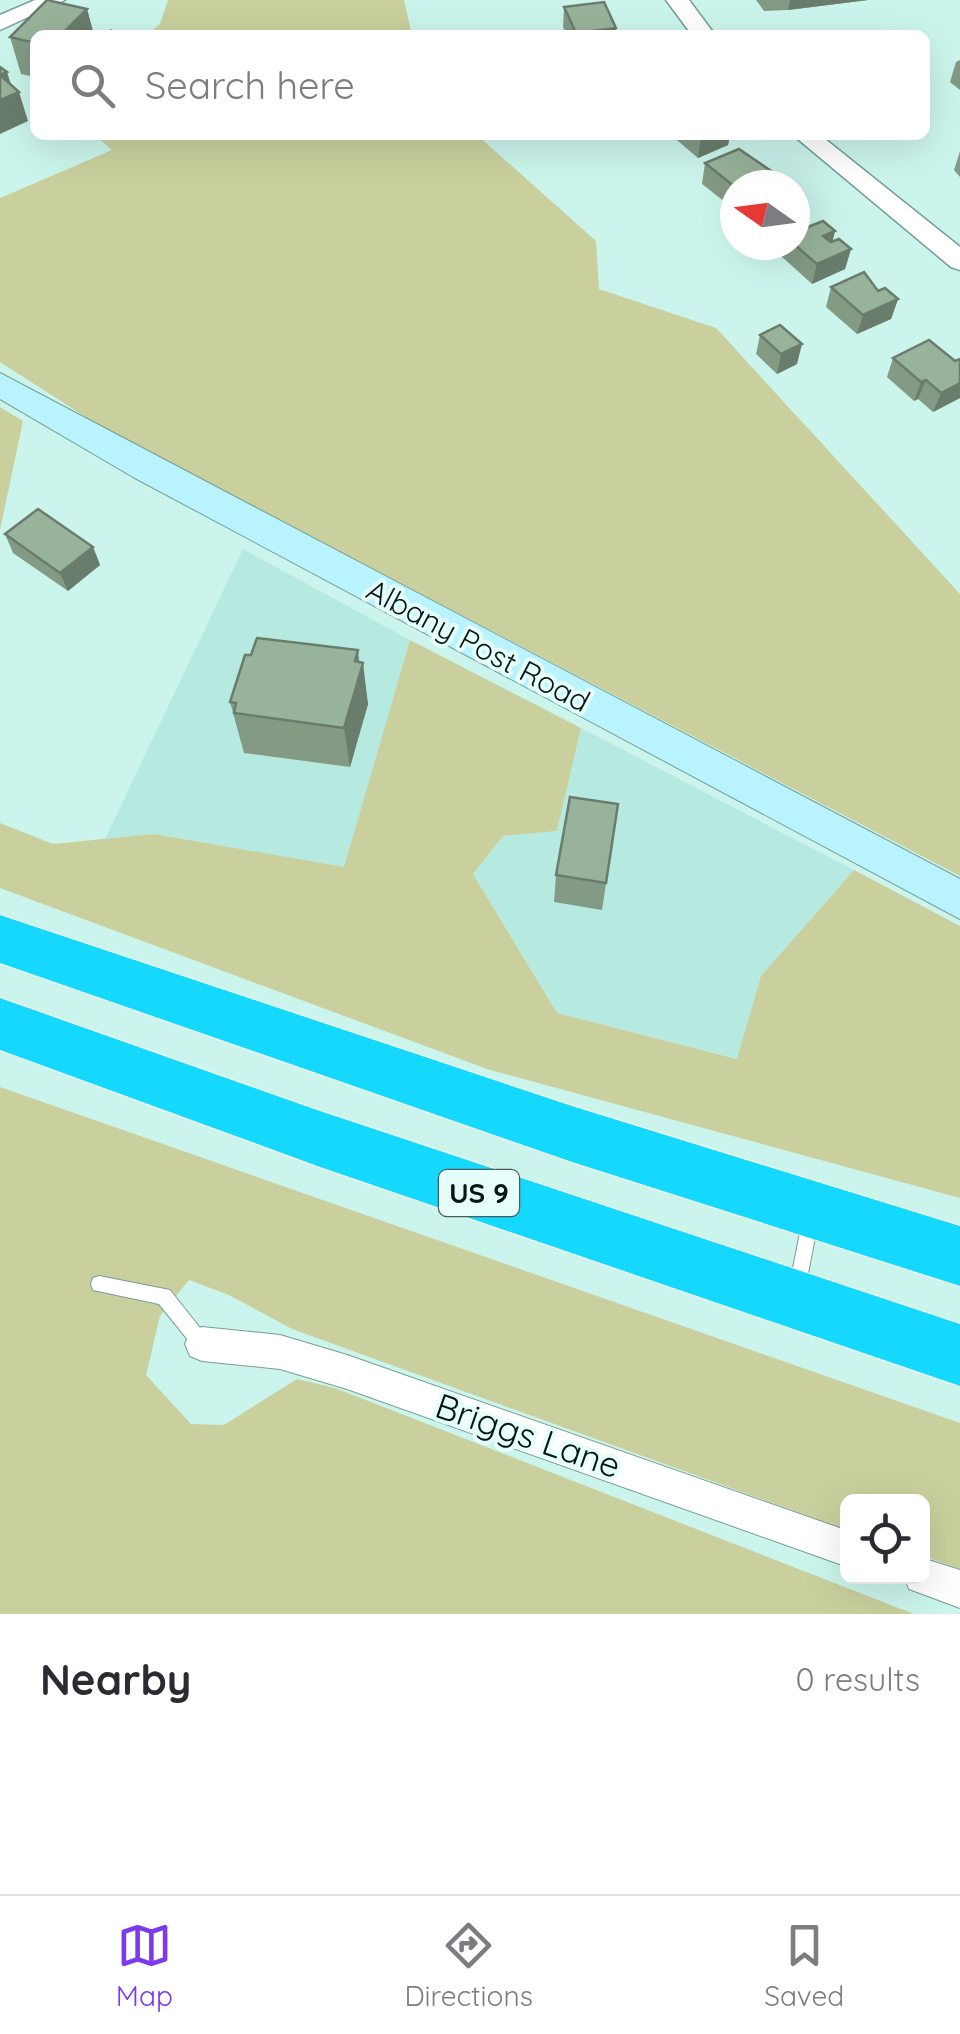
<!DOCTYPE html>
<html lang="en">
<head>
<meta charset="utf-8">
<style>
  :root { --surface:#fff; --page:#f2f2f3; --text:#2b2b33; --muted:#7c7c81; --line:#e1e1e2; --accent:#7c3aed }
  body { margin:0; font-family:Quicksand,sans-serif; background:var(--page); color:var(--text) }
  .controls { position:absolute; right:30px; bottom:30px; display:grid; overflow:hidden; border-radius:15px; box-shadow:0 10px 40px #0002 }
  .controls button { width:90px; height:90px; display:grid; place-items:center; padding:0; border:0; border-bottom:2px solid var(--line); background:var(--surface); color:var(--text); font:50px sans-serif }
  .compass { position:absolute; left:720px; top:170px; width:90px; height:90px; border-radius:50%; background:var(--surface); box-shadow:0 10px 40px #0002; rotate:284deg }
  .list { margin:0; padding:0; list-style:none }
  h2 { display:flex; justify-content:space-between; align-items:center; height:130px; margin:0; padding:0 40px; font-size:42px }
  h2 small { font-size:32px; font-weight:400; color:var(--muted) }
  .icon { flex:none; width:55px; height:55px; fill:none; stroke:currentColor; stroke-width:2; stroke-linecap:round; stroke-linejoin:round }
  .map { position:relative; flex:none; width:960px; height:1614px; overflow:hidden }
  .search { position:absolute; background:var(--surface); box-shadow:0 10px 40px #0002; left:30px; right:30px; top:30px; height:110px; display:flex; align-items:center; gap:25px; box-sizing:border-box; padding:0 35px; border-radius:15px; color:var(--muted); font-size:38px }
  .sheet { height:280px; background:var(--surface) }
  nav { display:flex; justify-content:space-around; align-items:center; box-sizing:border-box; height:140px; border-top:2px solid var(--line); background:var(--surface); font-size:28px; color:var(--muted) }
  nav a { display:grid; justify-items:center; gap:5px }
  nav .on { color:var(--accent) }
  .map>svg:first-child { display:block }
  .built { fill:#b6eae0 }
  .green { fill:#c9d09d }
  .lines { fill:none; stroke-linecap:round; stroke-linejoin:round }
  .service-casing { stroke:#769e96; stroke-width:2 }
  .minor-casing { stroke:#769e96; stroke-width:2 }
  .tertiary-casing { stroke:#769e96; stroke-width:3 }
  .secondary-casing { stroke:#769e96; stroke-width:2 }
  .motorway-casing { stroke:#fff; stroke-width:2 }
  .service { fill:#fff; fill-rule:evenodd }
  .minor { fill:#fff; fill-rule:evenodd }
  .tertiary { fill:#fff; fill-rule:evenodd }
  .secondary { fill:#b8f3fe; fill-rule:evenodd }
  .motorway { fill:#14d8fc; fill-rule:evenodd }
  .wall { fill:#839a85 }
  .shaded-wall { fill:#6a7d6c }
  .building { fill:#98b39b; stroke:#6a7d6c; stroke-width:2.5 }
  .labels { text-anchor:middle; stroke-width:8; stroke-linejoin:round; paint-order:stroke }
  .shield { fill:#e5fef9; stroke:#4a5c59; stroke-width:2.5 }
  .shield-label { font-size:28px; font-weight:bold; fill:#071614 }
  .street-label { font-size:30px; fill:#071614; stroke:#e5fef9 }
  .near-street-label { font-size:35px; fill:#071614; stroke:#e5fef9 }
</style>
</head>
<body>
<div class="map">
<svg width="960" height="1614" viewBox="0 0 960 1614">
  <rect width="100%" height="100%" fill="#cbf5ec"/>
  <path class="built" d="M243 549 410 640 344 868 154 834 105 839Z
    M581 728 854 870 761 976 738 1059 557 1013 473 874 503 836 557 831Z"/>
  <path class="green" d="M168 0H404L412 35H147L160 24Z
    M95 135H477L596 241 599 289 716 328 960 594V876L98 425 0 362V198L112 150Z
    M0 407 23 421 0 530Z
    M410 640 581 728 557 831 503 836 473 874 557 1013 737 1059 761 976 854 870 960 926V1198L487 1069 0 888V823L53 844 154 834 344 867Z
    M0 1087 960 1423V1569L923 1556 922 1502H848L847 1530 292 1329 229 1295 189 1280 160 1316 146 1375 191 1424 224 1425 297 1379 335 1388 914 1614H0Z"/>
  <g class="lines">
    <defs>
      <path id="service" d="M111 30 116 33 114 35H104Z
        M810 1214 816 1216 818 1222 805 1289 803 1295 797 1297 791 1295 789 1289 802 1222 804 1216Z
        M99 1276 170 1290 208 1338 211 1344 208 1350 202 1353 196 1350 159 1304 93 1290 91 1284 93 1278Z"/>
      <path id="minor" d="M202 1327 280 1335 347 1355 848 1531V1567L347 1389 280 1369 202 1361 190 1356 185 1344 190 1332Z
        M922 1558 960 1570V1608L909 1589 904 1576H922Z"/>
      <path id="tertiary" d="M35 0H65L0 30V15Z
        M666 0H689L715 35H692Z
        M793 135H820L960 247V270L951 267Z"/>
      <path id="secondary" d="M0 373 960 879V919L133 477 0 399Z"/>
      <path id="motorway" d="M0 915 572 1106 960 1226V1286L572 1162 0 963Z
        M0 998 320 1111 960 1324V1386L320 1167 0 1050Z"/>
    </defs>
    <use href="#service" class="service-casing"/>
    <use href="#minor" class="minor-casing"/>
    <use href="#tertiary" class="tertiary-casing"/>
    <use href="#secondary" class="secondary-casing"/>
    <use href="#motorway" class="motorway-casing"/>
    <use href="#service" class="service"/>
    <use href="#minor" class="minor"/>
    <use href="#tertiary" class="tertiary"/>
    <use href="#secondary" class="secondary"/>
    <use href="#motorway" class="motorway"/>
  </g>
  <path class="wall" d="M756 0H868L788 10 764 11Z
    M564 7 616 35H567L563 27Z
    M87 9 94 35H35V77L21 74 10 37Z
    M960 60V90L950 82 956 62Z
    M671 135H730L728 145 698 158Z
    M960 151V177L954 170Z
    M705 163 735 185V210L702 184Z
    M835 231 832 242 851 249 845 269 812 284 781 256 784 245H795Z
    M831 287 878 291 898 299 891 319 857 334 826 307Z
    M760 335 797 364 777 374 756 354Z
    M893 358 955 361 960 359V398L933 412 918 399 914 401 887 377Z
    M5 534 93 547 100 565 68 591 13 553Z
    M359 662 368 704 350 767 244 753 230 702Z
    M618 804 602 910 554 902 556 875Z"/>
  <path class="shaded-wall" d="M790 0H868L788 10Z
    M87 9 94 35H61Z
    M616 28V35H576V33Z
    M7 72 14 94 19 92 28 121 0 134V75Z
    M707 135H730L728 145 698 158 701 137Z
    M780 177 778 185H761Z
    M835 231 830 251 823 236Z
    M851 249 845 269 812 284 817 264Z
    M898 299 891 319 857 334 863 315Z
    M802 344 797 364 777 374 781 354Z
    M926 380 918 399 914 401 921 382Z
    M960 383V398L933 412 941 393Z
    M93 547 100 565 68 591 60 573Z
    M358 650 360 672 363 663 368 704 350 767 344 728Z"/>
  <path class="building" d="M47 0 87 9 61 35H35V43L10 37Z
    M604 2 616 28 576 33 564 7Z
    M0 67 7 72 0 75 19 92 0 100Z
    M739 149 780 177 761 185H735V187L705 163Z
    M823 221 835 231 823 236 831 242 839 239 851 249 817 264 795 245V232Z
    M864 272 878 291 885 288 898 299 863 315 831 287Z
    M780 325 802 344 781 354 760 335Z
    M929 340 955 361 960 359V383L941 393 926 380 921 382 893 358Z
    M38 509 93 547 60 573 5 534Z
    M257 638 358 650 355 661 363 663 344 728 234 713 236 703 230 702 245 655H251Z
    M570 797 618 804 606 883 556 875Z"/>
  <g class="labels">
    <rect class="shield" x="439" y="1170" width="80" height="46" rx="8"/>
    <g class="shield-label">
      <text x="479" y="1203">US 9</text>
    </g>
    <g class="street-label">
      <text transform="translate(478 646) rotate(28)" y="10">Albany Post Road</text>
    </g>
    <g class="near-street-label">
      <text transform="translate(528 1436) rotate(19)" y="12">Briggs Lane</text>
    </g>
  </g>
</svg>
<div class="controls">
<button><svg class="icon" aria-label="locate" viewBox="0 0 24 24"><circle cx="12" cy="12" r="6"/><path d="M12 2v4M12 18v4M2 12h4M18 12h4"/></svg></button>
</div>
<svg class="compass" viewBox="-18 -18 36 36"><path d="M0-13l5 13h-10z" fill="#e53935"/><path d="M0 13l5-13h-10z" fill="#7c7c81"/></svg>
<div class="search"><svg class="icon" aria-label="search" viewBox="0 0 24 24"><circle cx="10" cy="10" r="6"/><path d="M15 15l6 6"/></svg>Search here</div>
</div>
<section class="sheet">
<h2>Nearby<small>0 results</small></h2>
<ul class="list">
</ul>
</section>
<nav>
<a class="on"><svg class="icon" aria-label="map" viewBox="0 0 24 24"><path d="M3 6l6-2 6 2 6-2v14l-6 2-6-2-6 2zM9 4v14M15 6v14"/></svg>Map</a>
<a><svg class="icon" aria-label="directions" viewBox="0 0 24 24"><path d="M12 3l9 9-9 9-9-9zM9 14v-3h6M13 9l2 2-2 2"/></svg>Directions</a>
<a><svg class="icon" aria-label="saved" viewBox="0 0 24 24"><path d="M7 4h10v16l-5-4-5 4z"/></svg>Saved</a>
</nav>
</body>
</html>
